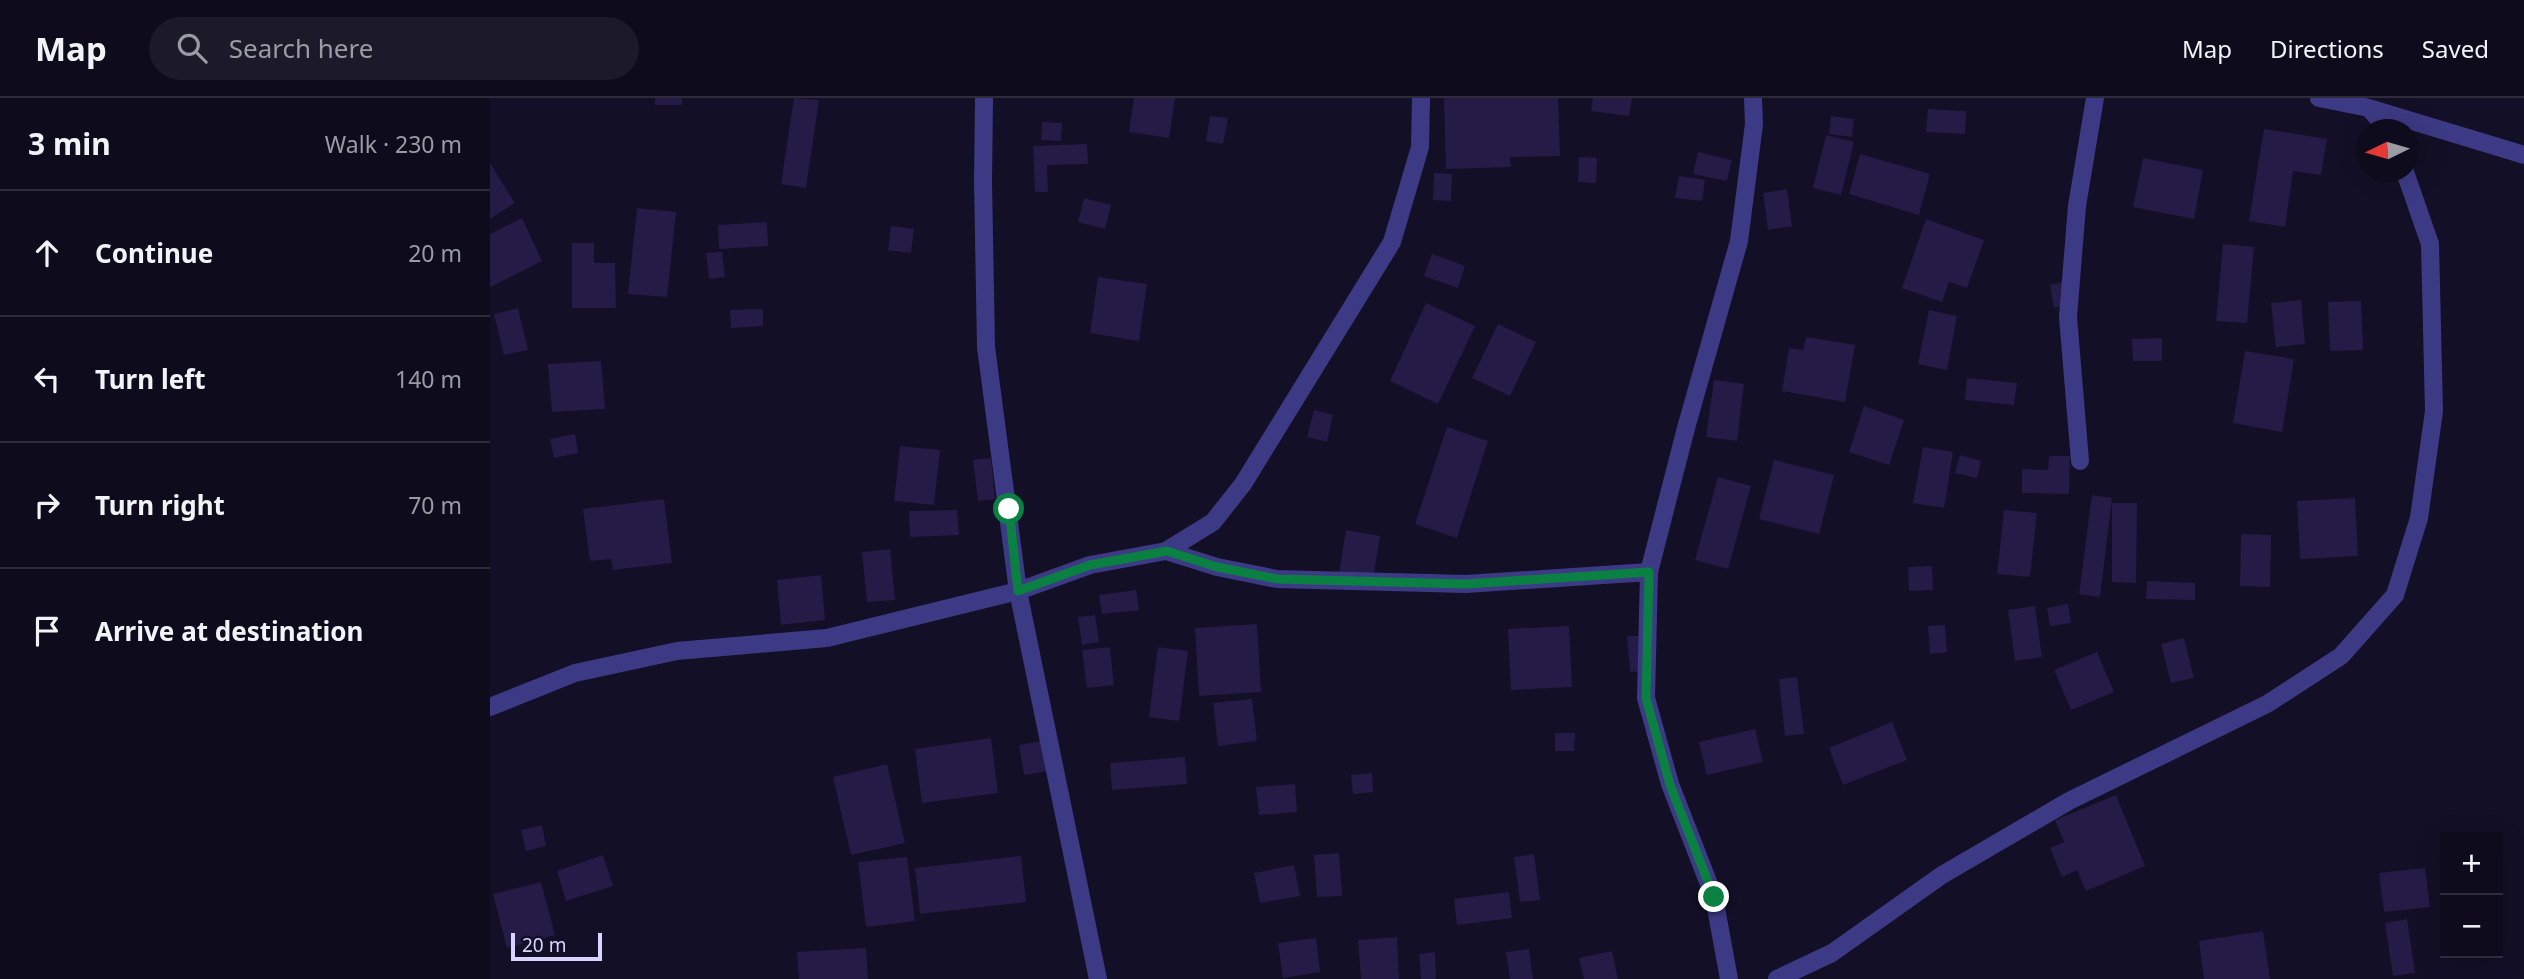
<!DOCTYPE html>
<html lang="en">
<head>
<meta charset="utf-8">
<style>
  :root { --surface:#0e0b1c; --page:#1c1929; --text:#f1f3f6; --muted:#9b9ba3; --line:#2e2b3b }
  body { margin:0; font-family:"Noto Sans",sans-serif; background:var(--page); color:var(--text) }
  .controls { position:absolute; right:21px; bottom:21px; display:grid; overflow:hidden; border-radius:0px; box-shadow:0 7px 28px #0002 }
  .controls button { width:63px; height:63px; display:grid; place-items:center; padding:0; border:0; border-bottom:2px solid var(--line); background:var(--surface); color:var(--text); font:35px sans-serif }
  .compass { position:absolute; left:1866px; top:21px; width:63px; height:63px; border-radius:50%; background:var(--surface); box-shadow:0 7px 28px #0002; rotate:265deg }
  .scale { position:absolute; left:21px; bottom:18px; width:91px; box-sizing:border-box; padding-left:7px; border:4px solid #d9d4ff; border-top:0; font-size:19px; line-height:24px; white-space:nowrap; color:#d9d4ff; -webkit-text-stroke:5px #130f26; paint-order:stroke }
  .stop { position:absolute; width:21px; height:21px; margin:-16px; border:5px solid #0b8043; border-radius:50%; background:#fff }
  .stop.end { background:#0b8043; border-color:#fff; box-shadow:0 2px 7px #0008 }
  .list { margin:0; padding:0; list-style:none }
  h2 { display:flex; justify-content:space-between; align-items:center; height:91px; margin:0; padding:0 28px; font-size:30px }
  h2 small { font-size:23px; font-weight:400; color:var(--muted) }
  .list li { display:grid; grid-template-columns:46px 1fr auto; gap:21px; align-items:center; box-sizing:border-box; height:126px; padding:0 28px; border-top:2px solid var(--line) }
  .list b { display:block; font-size:26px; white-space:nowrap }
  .list em { font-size:23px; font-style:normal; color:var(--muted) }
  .icon { flex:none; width:38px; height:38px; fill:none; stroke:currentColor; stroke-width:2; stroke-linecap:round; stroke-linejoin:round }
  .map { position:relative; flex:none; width:2034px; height:881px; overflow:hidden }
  header { display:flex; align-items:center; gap:42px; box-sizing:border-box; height:98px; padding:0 35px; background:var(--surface); border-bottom:2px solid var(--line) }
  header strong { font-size:33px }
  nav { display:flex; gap:38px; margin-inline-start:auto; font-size:24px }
  .search { width:490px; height:63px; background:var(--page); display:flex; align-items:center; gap:18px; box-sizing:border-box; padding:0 24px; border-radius:38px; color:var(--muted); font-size:26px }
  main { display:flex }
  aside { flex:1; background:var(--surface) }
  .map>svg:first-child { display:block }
  .building { fill:#241b47 }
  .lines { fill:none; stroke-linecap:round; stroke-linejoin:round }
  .street { stroke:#3d3a85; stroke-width:18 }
  .route { stroke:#0b8043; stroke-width:9 }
</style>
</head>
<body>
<header>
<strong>Map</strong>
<div class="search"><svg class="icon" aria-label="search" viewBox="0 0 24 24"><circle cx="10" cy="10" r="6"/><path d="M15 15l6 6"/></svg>Search here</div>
<nav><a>Map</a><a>Directions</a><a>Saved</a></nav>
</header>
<main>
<aside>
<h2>3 min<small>Walk · 230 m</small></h2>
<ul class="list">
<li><svg class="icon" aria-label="ahead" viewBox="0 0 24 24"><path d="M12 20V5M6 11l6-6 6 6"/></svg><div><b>Continue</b></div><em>20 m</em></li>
<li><svg class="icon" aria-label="left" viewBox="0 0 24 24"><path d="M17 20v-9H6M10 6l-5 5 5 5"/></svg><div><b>Turn left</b></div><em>140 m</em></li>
<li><svg class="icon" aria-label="right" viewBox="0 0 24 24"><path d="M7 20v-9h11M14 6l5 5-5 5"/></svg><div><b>Turn right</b></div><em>70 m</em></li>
<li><svg class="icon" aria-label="arrive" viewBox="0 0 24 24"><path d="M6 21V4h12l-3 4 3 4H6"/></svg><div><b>Arrive at destination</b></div></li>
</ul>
</aside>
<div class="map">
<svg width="2034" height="881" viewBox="0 0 2034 881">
  <rect width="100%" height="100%" fill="#130f26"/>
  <path class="building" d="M165 0H192V7H165Z
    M304 0 329 2 316 90 291 86Z
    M644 0H685L679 40 639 34Z
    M954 0H1068L1070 58 1020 59 1021 69 956 71Z
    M1103 0H1142L1139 18 1101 13Z
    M1438 11 1476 13 1475 36 1436 34Z
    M720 18 738 20 733 46 716 43Z
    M1341 18 1364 21 1362 39 1339 36Z
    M552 24 572 25 571 43 551 42Z
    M1774 31 1837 41 1831 77 1803 73 1795 129 1759 123Z
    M1336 37 1364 44 1351 97 1323 90Z
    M597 46 598 66 557 67 558 94H545L543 48Z
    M1208 54 1242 62 1237 83 1203 76Z
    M1370 56 1440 76 1429 117 1359 96Z
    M1089 59 1107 60 1106 85 1088 84Z
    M1653 60 1713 72 1704 121 1643 109Z
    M0 65 25 105 0 121Z
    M944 75 962 76 961 103 943 102Z
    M1189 78 1215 82 1212 103 1185 100Z
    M1297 91 1302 128 1278 132 1273 95Z
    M594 100 621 107 615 131 588 124Z
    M147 110 186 114 177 199 138 196Z
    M32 120 52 163 0 189V136Z
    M1436 121 1494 142 1477 190 1459 184 1452 204 1412 190Z
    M277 124 278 148 229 151 228 127Z
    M401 128 424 131 421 155 398 152Z
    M82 145H104V165H125L126 210H82Z
    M1733 146 1764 149 1757 225 1726 223Z
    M232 154 235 179 219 181 216 155Z
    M942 156 975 168 968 190 934 178Z
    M608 179 657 186 649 243 600 235Z
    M1578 183 1582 207 1564 210 1560 187Z
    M1811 202 1815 246 1786 249 1781 205Z
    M1871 203 1873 252 1840 253 1838 204Z
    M936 205 985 228 948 306 900 283Z
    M28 210 38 252 14 257 4 216Z
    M273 211V228L241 230 240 212Z
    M1439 212 1467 218 1457 272 1428 266Z
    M1008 226 1046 244 1020 298 982 280Z
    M1316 239 1365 247 1355 304 1292 293 1299 250 1313 252Z
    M1672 240V263H1643L1642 241Z
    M1755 253 1804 261 1792 334 1743 325Z
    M111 263 115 311 62 314 58 266Z
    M1477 280 1527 285 1524 307 1475 302Z
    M1224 282 1254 286 1247 343 1216 339Z
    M1374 308 1414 322 1399 367 1359 354Z
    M824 312 843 317 837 344 817 339Z
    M957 329 998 343 967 440 925 426Z
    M85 336 88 355 64 360 60 341Z
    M410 348 450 352 444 407 404 403Z
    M1433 349 1463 354 1454 410 1423 405Z
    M1470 357 1491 363 1487 380 1465 375Z
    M1559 358H1580L1579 396 1532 395V371L1558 372Z
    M501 360 505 401 488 403 483 362Z
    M1284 362 1344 377 1329 436 1269 421Z
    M1228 379 1261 388 1238 471 1205 462Z
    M1602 397 1622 400 1610 499 1589 496Z
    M1865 400 1868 458 1810 461 1807 403Z
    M174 401 182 465 123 472 121 461 100 463 93 411Z
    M1622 405H1647L1646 485 1622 484Z
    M467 412 469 437 420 439 419 413Z
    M1514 412 1547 415 1540 479 1507 476Z
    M856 432 890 438 883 481 849 475Z
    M1751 436 1781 437 1780 489 1750 488Z
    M400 451 405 502 377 504 372 454Z
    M1442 468 1443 492 1419 493 1418 469Z
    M331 477 335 522 291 527 287 482Z
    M1657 483 1705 485V502L1656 501Z
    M646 492 649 512 612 516 609 497Z
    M1578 506 1581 525 1560 528 1557 510Z
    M1545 508 1552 559 1525 563 1518 512Z
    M605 517 609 544 592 547 588 519Z
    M767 526 771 594 709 598 705 530Z
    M1455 527 1457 554 1440 556 1438 528Z
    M1079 528 1082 589 1021 592 1018 531Z
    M1137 538H1155L1157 573 1140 574Z
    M1694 540 1704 580 1681 585 1671 546Z
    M620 549 624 587 597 590 592 552Z
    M668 549 698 553 689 623 659 619Z
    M1607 554 1624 594 1581 612 1564 572Z
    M1307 579 1314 636 1295 638 1289 581Z
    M762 601 767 643 728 648 723 605Z
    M1402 624 1417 662 1353 687 1339 650Z
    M1265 631 1273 664 1217 677 1209 644Z
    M1065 635H1085L1084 653H1065Z
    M501 640 508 695 432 705 425 651Z
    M563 641 568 671 534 677 529 647Z
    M695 659 697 686 622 692 620 665Z
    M397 666 415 745 361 757 343 679Z
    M882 675 883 694 863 696 861 677Z
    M805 686 807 714 769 717 766 689Z
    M1626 697 1655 768 1596 793 1587 772 1572 779 1560 750 1574 744 1565 722Z
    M52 727 56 748 36 753 31 732Z
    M849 755 852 798 827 799 824 757Z
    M1044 756 1050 802 1030 804 1024 759Z
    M113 757 123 788 76 803 67 773Z
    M531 758 536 804 430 816 425 770Z
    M417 759 425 823 376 829 368 764Z
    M804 767 810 798 770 805 764 775Z
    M1935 770 1940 809 1894 814 1889 775Z
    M51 784 65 837 17 850 3 796Z
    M1019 794 1022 820 967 827 964 801Z
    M1917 821 1925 875 1903 878 1895 825Z
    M1773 833 1780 881H1714L1709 843Z
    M907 839 909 881H871L868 842Z
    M826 840 830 874 793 880 788 845Z
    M376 850 378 881H309L307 854Z
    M1039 851 1043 881H1020L1016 854Z
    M1122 853 1128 881H1094L1089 860Z
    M945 854 946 881H931L929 856Z"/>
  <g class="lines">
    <path class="street" d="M494 0 493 84 496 249 528 493 608 881
      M1829 0 1879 10 2034 57
      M1879 10 1898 32
      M1590 363 1578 219 1587 108 1605 0
      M676 453 727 469 787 481 976 486 1159 474
      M0 609 85 575 187 553 337 540 528 493 600 467 676 453 723 424 753 386 902 144 930 49 931 0
      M1239 881 1224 799 1180 686 1156 600 1159 474 1196 330 1249 143 1264 26 1263 0
      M1287 881 1342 855 1452 777 1579 703 1777 606 1851 558 1905 497 1929 420 1944 313 1940 146 1915 74"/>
  </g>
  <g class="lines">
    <path class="route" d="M519 411 528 493 600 467 677 453 727 469 787 481 976 486 1159 474 1156 600 1180 687 1224 799"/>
  </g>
</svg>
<div class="controls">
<button>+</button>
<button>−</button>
</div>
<svg class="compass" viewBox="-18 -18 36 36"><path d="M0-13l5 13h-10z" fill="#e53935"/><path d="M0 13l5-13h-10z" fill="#9b9ba3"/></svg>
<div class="scale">20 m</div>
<div class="stop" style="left:519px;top:411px"></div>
<div class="stop end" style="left:1224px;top:799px"></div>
</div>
</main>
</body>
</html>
